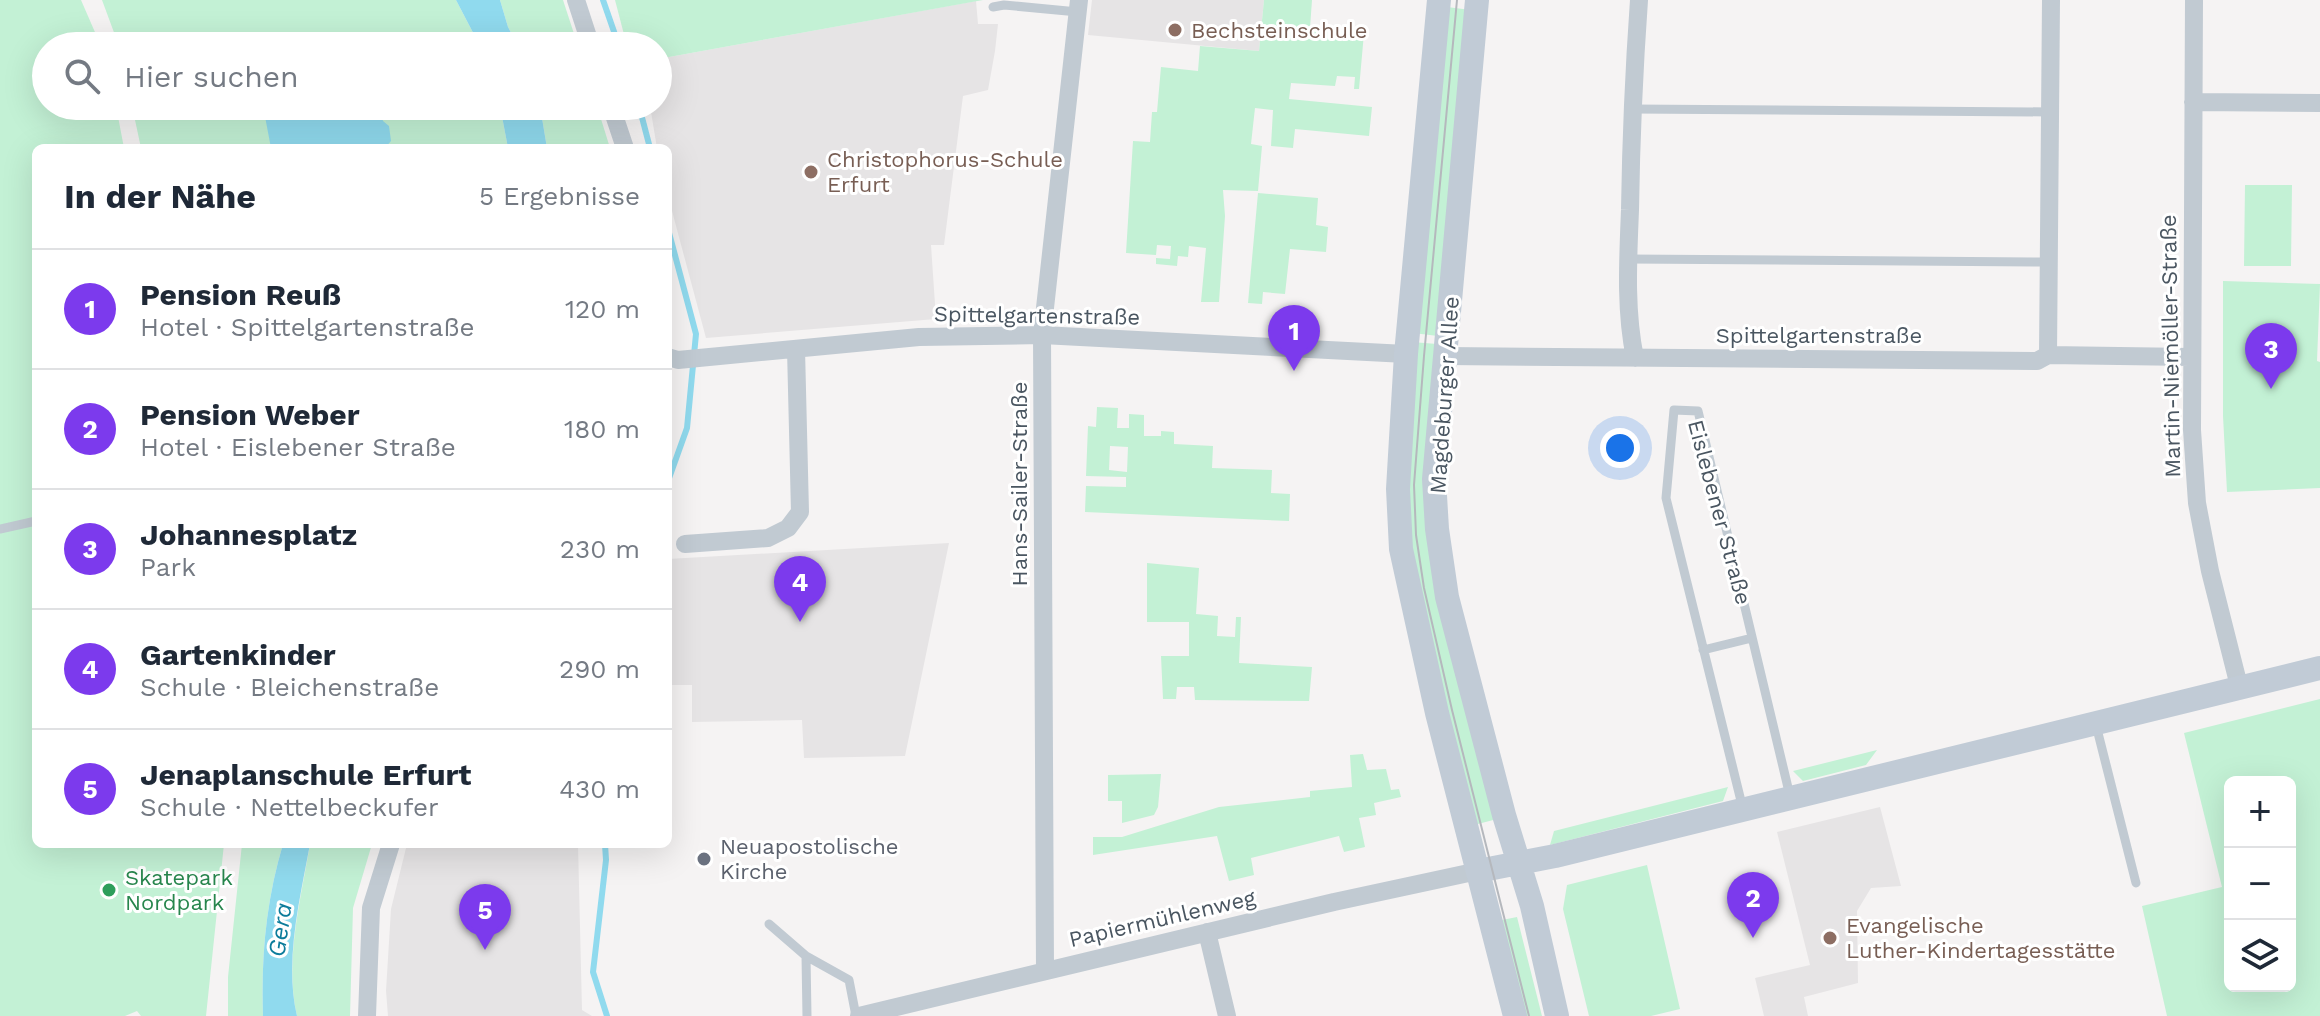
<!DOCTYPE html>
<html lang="de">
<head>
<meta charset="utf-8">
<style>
  :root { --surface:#fff; --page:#f6f6f7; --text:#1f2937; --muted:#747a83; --line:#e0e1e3; --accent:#7c3aed }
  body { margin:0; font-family:"Work Sans",sans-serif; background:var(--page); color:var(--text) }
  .controls { position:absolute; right:24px; bottom:24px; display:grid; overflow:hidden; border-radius:12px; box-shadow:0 8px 32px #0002 }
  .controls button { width:72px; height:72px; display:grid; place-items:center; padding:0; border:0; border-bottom:2px solid var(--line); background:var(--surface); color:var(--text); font:40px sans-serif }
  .you { position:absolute; left:1620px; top:448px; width:28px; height:28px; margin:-20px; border:6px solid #fff; border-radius:50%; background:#1a73e8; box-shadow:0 0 0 12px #1a73e833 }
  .badge { display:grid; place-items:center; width:52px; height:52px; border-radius:50%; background:var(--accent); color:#fff; font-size:26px; font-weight:700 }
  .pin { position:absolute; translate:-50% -66px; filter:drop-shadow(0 2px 4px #0008) }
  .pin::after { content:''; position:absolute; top:42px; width:28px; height:24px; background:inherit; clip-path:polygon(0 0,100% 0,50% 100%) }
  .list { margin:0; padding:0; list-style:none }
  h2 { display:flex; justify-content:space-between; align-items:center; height:104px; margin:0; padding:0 32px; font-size:34px }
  h2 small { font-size:26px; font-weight:400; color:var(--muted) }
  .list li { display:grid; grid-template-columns:52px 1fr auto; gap:24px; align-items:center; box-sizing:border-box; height:120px; padding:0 32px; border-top:2px solid var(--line) }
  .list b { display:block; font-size:30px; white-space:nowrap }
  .list p { margin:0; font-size:26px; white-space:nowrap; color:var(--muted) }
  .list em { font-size:26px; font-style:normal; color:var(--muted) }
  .icon { flex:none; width:44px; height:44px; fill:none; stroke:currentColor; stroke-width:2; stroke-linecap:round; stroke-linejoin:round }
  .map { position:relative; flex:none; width:2320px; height:1016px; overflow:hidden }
  .search { position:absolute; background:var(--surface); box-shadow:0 8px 32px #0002; left:32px; top:32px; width:640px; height:88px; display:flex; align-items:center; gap:20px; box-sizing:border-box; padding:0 28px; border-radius:44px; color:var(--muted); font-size:30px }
  .panel { position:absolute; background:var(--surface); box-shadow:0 8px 32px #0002; left:32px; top:144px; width:640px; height:704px; border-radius:12px }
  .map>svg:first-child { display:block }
  .education { fill:#e6e4e5 }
  .green { fill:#c3f1d5; fill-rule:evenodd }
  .water { fill:#90daee }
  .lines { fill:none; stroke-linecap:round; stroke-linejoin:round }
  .stream { stroke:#90daee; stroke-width:6 }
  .lane { stroke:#c1cad2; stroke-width:9 }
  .street { stroke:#c1cad2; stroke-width:18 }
  .secondary { stroke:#c1cbd6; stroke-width:24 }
  .tram { stroke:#b5b8bd; stroke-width:2 }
  .education-dot { fill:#8d6e63; stroke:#fff; stroke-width:3 }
  .worship-dot { fill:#6b7280; stroke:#fff; stroke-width:3 }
  .leisure-dot { fill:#2e9e5b; stroke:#fff; stroke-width:3 }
  .labels { text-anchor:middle; stroke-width:6; stroke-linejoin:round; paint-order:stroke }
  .education-label { font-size:22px; fill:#785e54; stroke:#fff; text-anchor:start }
  .street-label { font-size:22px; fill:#4a5661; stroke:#fff }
  .worship-label { font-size:22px; fill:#5b616d; stroke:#fff; text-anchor:start }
  .leisure-label { font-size:22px; fill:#27864d; stroke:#fff; text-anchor:start }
  .water-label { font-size:24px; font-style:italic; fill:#0c7c9b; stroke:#fff }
</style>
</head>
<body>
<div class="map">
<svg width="2320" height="1016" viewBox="0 0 2320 1016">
  <rect width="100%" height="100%" fill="#f5f3f3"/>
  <path class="education" d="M1092 0H1264L1259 51 1088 35Z
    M976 1 978 24H998L995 51 988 90 963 96 944 245H931L936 319 706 338 668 196V148H657L650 106H658V59Z
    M949 543 905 756 804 758 802 720 692 722V685H668V559Z
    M1880 807 1901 886 1871 888 1857 911 1858 983 1804 997 1808 1016H1764L1755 978 1810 965 1777 832Z
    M407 844H578L582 1010 592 1016H388L386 991 391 909Z"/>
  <path class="green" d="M0 0H81L101 46H46V106H116L124 148H36V844H224L206 1016H141L137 1011 125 1016H0Z
    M102 0H456L480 46H119Z
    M500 0H563L578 46H518L508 27Z
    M615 0H983L658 59V46H627Z
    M1264 0H1312L1310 28 1364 33 1359 89H1354L1355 77 1337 76 1335 86 1291 83 1289 99 1372 107 1369 136 1295 129 1293 148 1271 146 1273 110 1255 108 1251 144 1262 146 1258 191 1223 190 1225 216 1219 302H1201L1206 248 1189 246 1188 257 1178 256 1177 266 1156 264V258L1170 259 1171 246 1157 245 1156 255 1126 253 1133 141 1150 142 1152 112H1157L1161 67 1198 71 1200 46 1259 51Z
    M1447 7 1471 10 1438 336 1413 333Z
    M132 106H500L508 148H141Z
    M540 106H597L610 148H547Z
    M2245 185H2292L2291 266H2244Z
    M1258 193 1318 198 1316 225 1328 227 1326 252 1290 249 1285 294 1263 292 1262 304 1248 303Z
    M2223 281 2320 284 2317 361 2320 362V488L2227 492 2223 416Z
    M1412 342 1437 344 1427 478 1501 818 1474 825 1401 535Z
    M1097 407 1118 408 1117 428H1129V414L1144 415V436H1161V431L1174 432V444L1213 446 1212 468 1272 470 1271 493 1290 494 1289 521 1085 512 1086 486 1126 487V477L1086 476 1088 426 1096 427ZM1110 446 1128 447 1127 472 1109 470Z
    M1147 563 1199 568 1196 614 1218 616 1217 636 1235 637 1236 617H1241L1239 663 1312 667 1309 701 1195 700 1194 687H1177L1176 699H1163L1161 656H1189V622H1147Z
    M2320 699V1016H2167L2142 906 2222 887 2184 733ZM2230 782H2290V986H2230Z
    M1877 750 1866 765 1803 781 1793 771Z
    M1363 754 1367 770 1386 769 1391 790 1399 789 1401 797 1374 803 1376 815 1359 818 1365 847 1344 852 1339 836 1251 858 1254 875 1229 881 1217 836 1093 855V837H1122L1219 807 1310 797V791L1352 787 1350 755Z
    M1161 774 1158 807 1154 815 1122 823V801H1108V775Z
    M1728 787 1723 801 1550 845 1554 831Z
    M242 844H283C266 901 261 957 263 1016H228V977Z
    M310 844H372L353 908 350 1016H297C284 961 301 899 310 844Z
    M1647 865 1680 1009 1651 1016H1589L1563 909 1567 885Z
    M1517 917 1542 1016H1526L1502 920Z"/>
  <path class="water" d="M456 0H500L508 27 518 46H480Z
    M263 106H379L383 121 389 126 391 141 385 148 366 145 353 148H271Z
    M500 106H540L547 148H508Z
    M283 844H310C300 899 284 961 297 1016H263C261 957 266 901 283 844Z"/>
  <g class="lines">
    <path class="stream" d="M603 0 619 46
      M639 106 650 148
      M668 229 696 334 687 428 668 481
      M605 844 606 860 593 972 607 1016"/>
    <path class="lane" d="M993 7 1004 5 1078 12
      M1632 109 2051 112
      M1628 259 2049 262
      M0 529 36 521
      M1703 650 1752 638
      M2096 725 2136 883
      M1743 809 1666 498 1674 410 1698 411 1790 796
      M769 924 806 956 807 1016
      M806 956 849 980 856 1016"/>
    <path class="street" d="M576 0 591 46
      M2194 0 2192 430 2197 503 2210 571 2239 686
      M2193 102 2320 103
      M611 106 625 148
      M2048 355 2051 0
      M1446 356 2037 361 2048 355 2190 357
      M668 357 678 360 919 337 1042 335 1406 354
      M1635 358C1625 310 1628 260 1630 210 1631 140 1634 70 1639 0
      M685 544 768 538 788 528 800 512 796 349
      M1207 932 1227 1016
      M1045 971 1042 335 1079 0
      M367 1016 371 908 391 844
      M859 1016 1334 902 1478 871"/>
    <path class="secondary" d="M1439 0 1406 354 1398 489 1401 549 1437 713 1515 1016
      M1477 0 1434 479 1437 529 1447 597 1504 815 1532 906 1557 1016
      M1478 871 1555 856 2320 668"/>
    <path class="tram" d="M1457 0 1424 356 1414 485 1416 535 1424 588 1452 710 1529 1016"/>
  </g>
  <g class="education-dot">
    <circle cx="1175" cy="30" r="8"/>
    <circle cx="811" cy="172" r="8"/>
    <circle cx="1830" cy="938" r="8"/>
  </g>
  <circle class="worship-dot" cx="704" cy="859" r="8"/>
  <circle class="leisure-dot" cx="109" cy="890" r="8"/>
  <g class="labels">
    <g class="education-label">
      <text x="1191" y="38">Bechsteinschule</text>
      <text x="827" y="167">Christophorus-Schule<tspan x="827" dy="25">Erfurt</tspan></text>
      <text x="1846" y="933">Evangelische<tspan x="1846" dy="25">Luther-Kindertagesstätte</tspan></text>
    </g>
    <g class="street-label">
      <text transform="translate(1037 315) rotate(1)" y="8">Spittelgartenstraße</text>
      <text x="1819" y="343">Spittelgartenstraße</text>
      <text transform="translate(2170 346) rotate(-91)" y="8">Martin-Niemöller-Straße</text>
      <text transform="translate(1444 395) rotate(-86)" y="8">Magdeburger Allee</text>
      <text transform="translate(1019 484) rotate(-90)" y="8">Hans-Sailer-Straße</text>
      <text transform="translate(1720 512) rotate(75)" y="8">Eislebener Straße</text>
      <text transform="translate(1162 918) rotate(-13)" y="8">Papiermühlenweg</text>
    </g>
    <g class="worship-label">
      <text x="720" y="854">Neuapostolische<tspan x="720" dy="25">Kirche</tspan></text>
    </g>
    <g class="leisure-label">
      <text x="125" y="885">Skatepark<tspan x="125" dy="25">Nordpark</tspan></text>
    </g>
    <g class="water-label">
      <text transform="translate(280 930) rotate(-82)" y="8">Gera</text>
    </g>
  </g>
</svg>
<div class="controls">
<button>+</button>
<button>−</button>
<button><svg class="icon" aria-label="layers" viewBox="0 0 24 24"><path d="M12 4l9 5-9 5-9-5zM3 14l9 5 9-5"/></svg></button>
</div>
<div class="you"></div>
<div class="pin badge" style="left:1294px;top:371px">1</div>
<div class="pin badge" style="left:1753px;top:938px">2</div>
<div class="pin badge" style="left:2271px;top:389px">3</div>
<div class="pin badge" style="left:800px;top:622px">4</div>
<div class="pin badge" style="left:485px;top:950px">5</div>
<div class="search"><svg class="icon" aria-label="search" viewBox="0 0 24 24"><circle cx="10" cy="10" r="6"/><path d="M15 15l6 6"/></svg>Hier suchen</div>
<section class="panel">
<h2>In der Nähe<small>5 Ergebnisse</small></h2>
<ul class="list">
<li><span class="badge">1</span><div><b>Pension Reuß</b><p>Hotel · Spittelgartenstraße</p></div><em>120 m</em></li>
<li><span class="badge">2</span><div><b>Pension Weber</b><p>Hotel · Eislebener Straße</p></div><em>180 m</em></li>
<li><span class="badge">3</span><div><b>Johannesplatz</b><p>Park</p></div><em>230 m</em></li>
<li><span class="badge">4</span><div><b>Gartenkinder</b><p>Schule · Bleichenstraße</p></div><em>290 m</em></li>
<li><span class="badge">5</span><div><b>Jenaplanschule Erfurt</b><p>Schule · Nettelbeckufer</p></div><em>430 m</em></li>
</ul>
</section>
</div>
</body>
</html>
